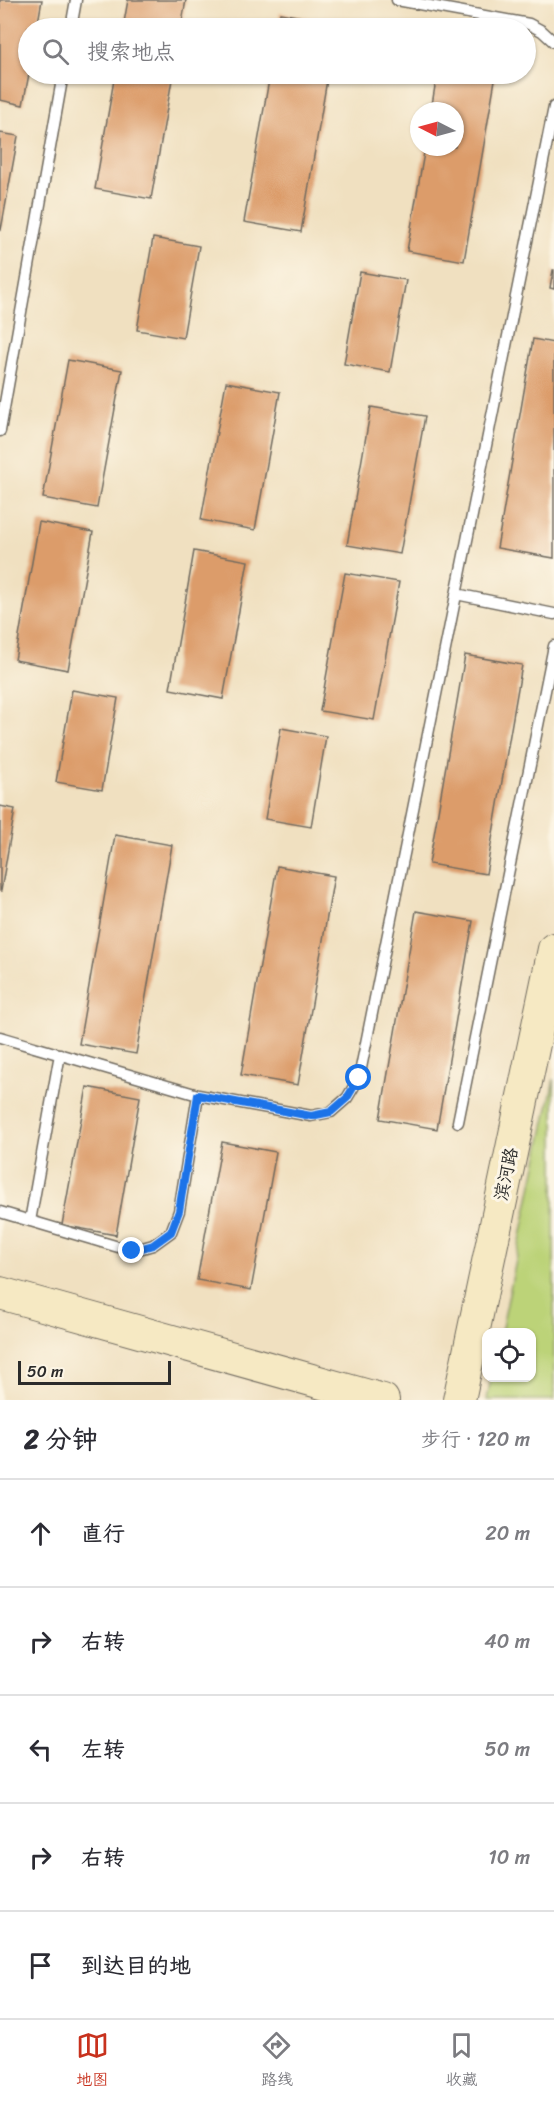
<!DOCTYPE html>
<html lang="zh">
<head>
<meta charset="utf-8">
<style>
  :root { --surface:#fff; --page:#f2f2f3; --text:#2b2b33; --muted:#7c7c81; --line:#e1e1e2; --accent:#c8321e }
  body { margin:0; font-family:Sriracha,"LXGW WenKai TC",sans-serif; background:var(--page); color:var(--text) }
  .controls { position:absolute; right:18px; bottom:18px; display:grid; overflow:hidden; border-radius:12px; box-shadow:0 2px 4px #0004 }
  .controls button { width:54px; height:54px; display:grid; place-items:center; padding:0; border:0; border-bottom:2px solid var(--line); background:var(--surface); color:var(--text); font:30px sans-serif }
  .compass { position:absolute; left:410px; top:102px; width:54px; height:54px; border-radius:50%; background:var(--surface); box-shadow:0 2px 4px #0004; rotate:276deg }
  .scale { position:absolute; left:18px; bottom:15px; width:153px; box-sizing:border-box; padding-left:6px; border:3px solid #2b2b2b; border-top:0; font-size:16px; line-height:21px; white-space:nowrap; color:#2b2b2b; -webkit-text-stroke:4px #fcf5e5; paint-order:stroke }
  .stop { position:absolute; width:18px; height:18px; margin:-14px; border:4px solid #1a73e8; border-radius:50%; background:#fff }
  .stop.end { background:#1a73e8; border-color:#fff; box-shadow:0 2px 6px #0008 }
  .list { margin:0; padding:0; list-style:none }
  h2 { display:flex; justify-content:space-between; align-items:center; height:78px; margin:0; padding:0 24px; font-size:26px }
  h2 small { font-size:20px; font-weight:400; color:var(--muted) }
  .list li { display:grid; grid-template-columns:39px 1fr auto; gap:18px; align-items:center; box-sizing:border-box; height:108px; padding:0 24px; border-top:2px solid var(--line) }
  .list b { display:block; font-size:22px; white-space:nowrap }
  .list em { font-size:20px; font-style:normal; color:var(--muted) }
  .icon { flex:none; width:33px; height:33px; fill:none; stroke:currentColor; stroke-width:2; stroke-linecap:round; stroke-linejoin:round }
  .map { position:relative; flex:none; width:554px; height:1400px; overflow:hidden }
  .search { position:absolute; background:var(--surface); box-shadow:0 2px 4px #0004; left:18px; right:18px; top:18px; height:66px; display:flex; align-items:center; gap:15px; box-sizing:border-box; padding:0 21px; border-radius:33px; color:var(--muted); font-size:22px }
  .sheet { height:618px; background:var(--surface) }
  nav { display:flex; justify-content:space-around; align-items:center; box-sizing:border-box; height:84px; border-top:2px solid var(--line); background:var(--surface); font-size:16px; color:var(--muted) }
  nav a { display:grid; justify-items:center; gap:3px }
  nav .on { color:var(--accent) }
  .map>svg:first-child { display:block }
  .green { fill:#bcd378; stroke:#747f52; stroke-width:1.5 }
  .building { fill:#dc9c6a }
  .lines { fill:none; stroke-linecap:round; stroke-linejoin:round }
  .lane-casing { stroke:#706a5f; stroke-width:13 }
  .secondary-casing { stroke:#706a5f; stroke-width:34 }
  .lane { stroke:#fff; stroke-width:10 }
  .secondary { stroke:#f6e9c3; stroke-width:32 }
  .route { stroke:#1a73e8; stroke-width:8 }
  .labels { text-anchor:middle; stroke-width:6; stroke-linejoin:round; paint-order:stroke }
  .street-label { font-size:18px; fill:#2b2b2b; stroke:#fcf5e5 }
</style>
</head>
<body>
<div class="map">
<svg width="554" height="1400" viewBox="0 0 554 1400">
  <rect width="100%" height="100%" fill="#fcf5e5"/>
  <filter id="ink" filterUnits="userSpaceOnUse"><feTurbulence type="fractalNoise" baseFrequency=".0167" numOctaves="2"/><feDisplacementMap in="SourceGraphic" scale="12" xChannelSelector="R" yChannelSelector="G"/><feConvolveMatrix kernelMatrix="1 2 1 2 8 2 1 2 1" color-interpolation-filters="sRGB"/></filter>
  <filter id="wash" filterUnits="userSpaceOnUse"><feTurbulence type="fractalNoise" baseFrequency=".008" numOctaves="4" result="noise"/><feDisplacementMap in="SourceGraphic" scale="24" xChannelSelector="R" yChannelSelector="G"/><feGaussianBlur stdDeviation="1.35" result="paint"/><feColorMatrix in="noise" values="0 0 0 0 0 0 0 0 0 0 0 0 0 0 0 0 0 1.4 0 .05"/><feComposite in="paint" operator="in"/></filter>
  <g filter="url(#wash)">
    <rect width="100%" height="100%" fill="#f0e0c0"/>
    <path class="green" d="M554 1079V1400H487L491 1378H532V1332H501Z"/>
    <g id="blocks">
      <path class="building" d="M0 0H42L37 28H28L29 74 23 105 0 100Z
        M128 0H186L181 28H123Z
        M280 13 337 23 336 28H277Z
        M115 74H173L151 199 95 189Z
        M270 74H328L301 232 244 222Z
        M437 74H496L464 261 407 251 425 147H455V111H431Z
        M0 133 18 136 1 230 0 229Z
        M153 238 199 246 183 338 137 330Z
        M553 270H554V289L550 288Z
        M360 272 406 280 390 372 344 364Z
        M533 339 554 343V558L497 548Z
        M68 360 122 370 97 508 43 498Z
        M226 382 280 392 255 530 201 520Z
        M371 407 425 416 400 554 347 545Z
        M39 522 93 532 68 670 15 660Z
        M194 551 248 561 223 699 170 689Z
        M345 573 399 582 374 720 320 711Z
        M465 655 522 665 486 874 429 864Z
        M72 690 118 698 102 790 56 782Z
        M281 728 326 736 311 827 265 819Z
        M0 806 15 809 1 891H0Z
        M115 835 172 845 136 1054 79 1044Z
        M277 866 334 876 298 1085 241 1075Z
        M416 911 473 921 437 1129 380 1119Z
        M87 1087 140 1097 116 1235 62 1225Z
        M222 1142 276 1152 251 1290 197 1280Z"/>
    </g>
  </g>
  <g filter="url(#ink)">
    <use href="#blocks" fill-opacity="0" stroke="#706a5f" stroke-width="1.5"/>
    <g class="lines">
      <defs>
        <path id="lane" d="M397 0 529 24 542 31 554 42
          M71 28 76 0
          M0 431 63 74
          M456 594 554 614
          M0 1037 198 1095
          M458 1122 554 646
          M0 1212 132 1251 153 1245 171 1232 179 1211 198 1095 311 1116 331 1112 347 1098 359 1078 554 107
          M30 1221 60 1054"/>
        <path id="secondary" d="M0 1293 383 1400
          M459 1400 554 949"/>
      </defs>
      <use href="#lane" class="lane-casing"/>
      <use href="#secondary" class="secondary-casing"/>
      <use href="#lane" class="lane"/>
      <use href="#secondary" class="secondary"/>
    </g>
  </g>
  <g class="lines" filter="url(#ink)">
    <path class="route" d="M132 1251 153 1245 171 1232 179 1211 198 1095 311 1116 331 1112 347 1098 359 1078"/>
  </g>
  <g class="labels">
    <g class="street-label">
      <text transform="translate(506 1174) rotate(-78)" y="6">滨河路</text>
    </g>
  </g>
</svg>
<div class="controls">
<button><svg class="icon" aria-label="locate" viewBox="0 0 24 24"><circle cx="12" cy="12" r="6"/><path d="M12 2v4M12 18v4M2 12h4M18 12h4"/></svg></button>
</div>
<svg class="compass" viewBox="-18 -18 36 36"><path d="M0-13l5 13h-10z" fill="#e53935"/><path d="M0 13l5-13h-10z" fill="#7c7c81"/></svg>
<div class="scale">50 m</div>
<div class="stop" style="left:359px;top:1078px"></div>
<div class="stop end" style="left:132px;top:1251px"></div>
<div class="search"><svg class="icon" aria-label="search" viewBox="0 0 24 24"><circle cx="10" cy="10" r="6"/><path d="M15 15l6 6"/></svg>搜索地点</div>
</div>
<section class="sheet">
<h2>2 分钟<small>步行 · 120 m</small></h2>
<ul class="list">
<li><svg class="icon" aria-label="ahead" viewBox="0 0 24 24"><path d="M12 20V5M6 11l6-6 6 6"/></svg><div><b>直行</b></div><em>20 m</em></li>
<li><svg class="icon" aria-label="right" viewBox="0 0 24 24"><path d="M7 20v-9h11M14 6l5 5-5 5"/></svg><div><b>右转</b></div><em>40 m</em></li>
<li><svg class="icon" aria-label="left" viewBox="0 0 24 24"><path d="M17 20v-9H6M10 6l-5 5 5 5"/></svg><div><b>左转</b></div><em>50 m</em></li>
<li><svg class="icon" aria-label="right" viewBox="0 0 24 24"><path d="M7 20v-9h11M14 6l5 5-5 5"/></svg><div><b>右转</b></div><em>10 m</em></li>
<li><svg class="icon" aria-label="arrive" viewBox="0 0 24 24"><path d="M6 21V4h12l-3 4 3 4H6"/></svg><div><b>到达目的地</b></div></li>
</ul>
</section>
<nav>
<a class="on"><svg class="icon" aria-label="map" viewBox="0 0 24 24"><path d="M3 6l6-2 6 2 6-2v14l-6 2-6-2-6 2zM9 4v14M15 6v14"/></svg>地图</a>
<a><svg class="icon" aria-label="directions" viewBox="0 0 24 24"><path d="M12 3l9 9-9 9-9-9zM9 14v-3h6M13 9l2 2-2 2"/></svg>路线</a>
<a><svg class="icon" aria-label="saved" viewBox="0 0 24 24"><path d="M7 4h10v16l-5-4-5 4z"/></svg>收藏</a>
</nav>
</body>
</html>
